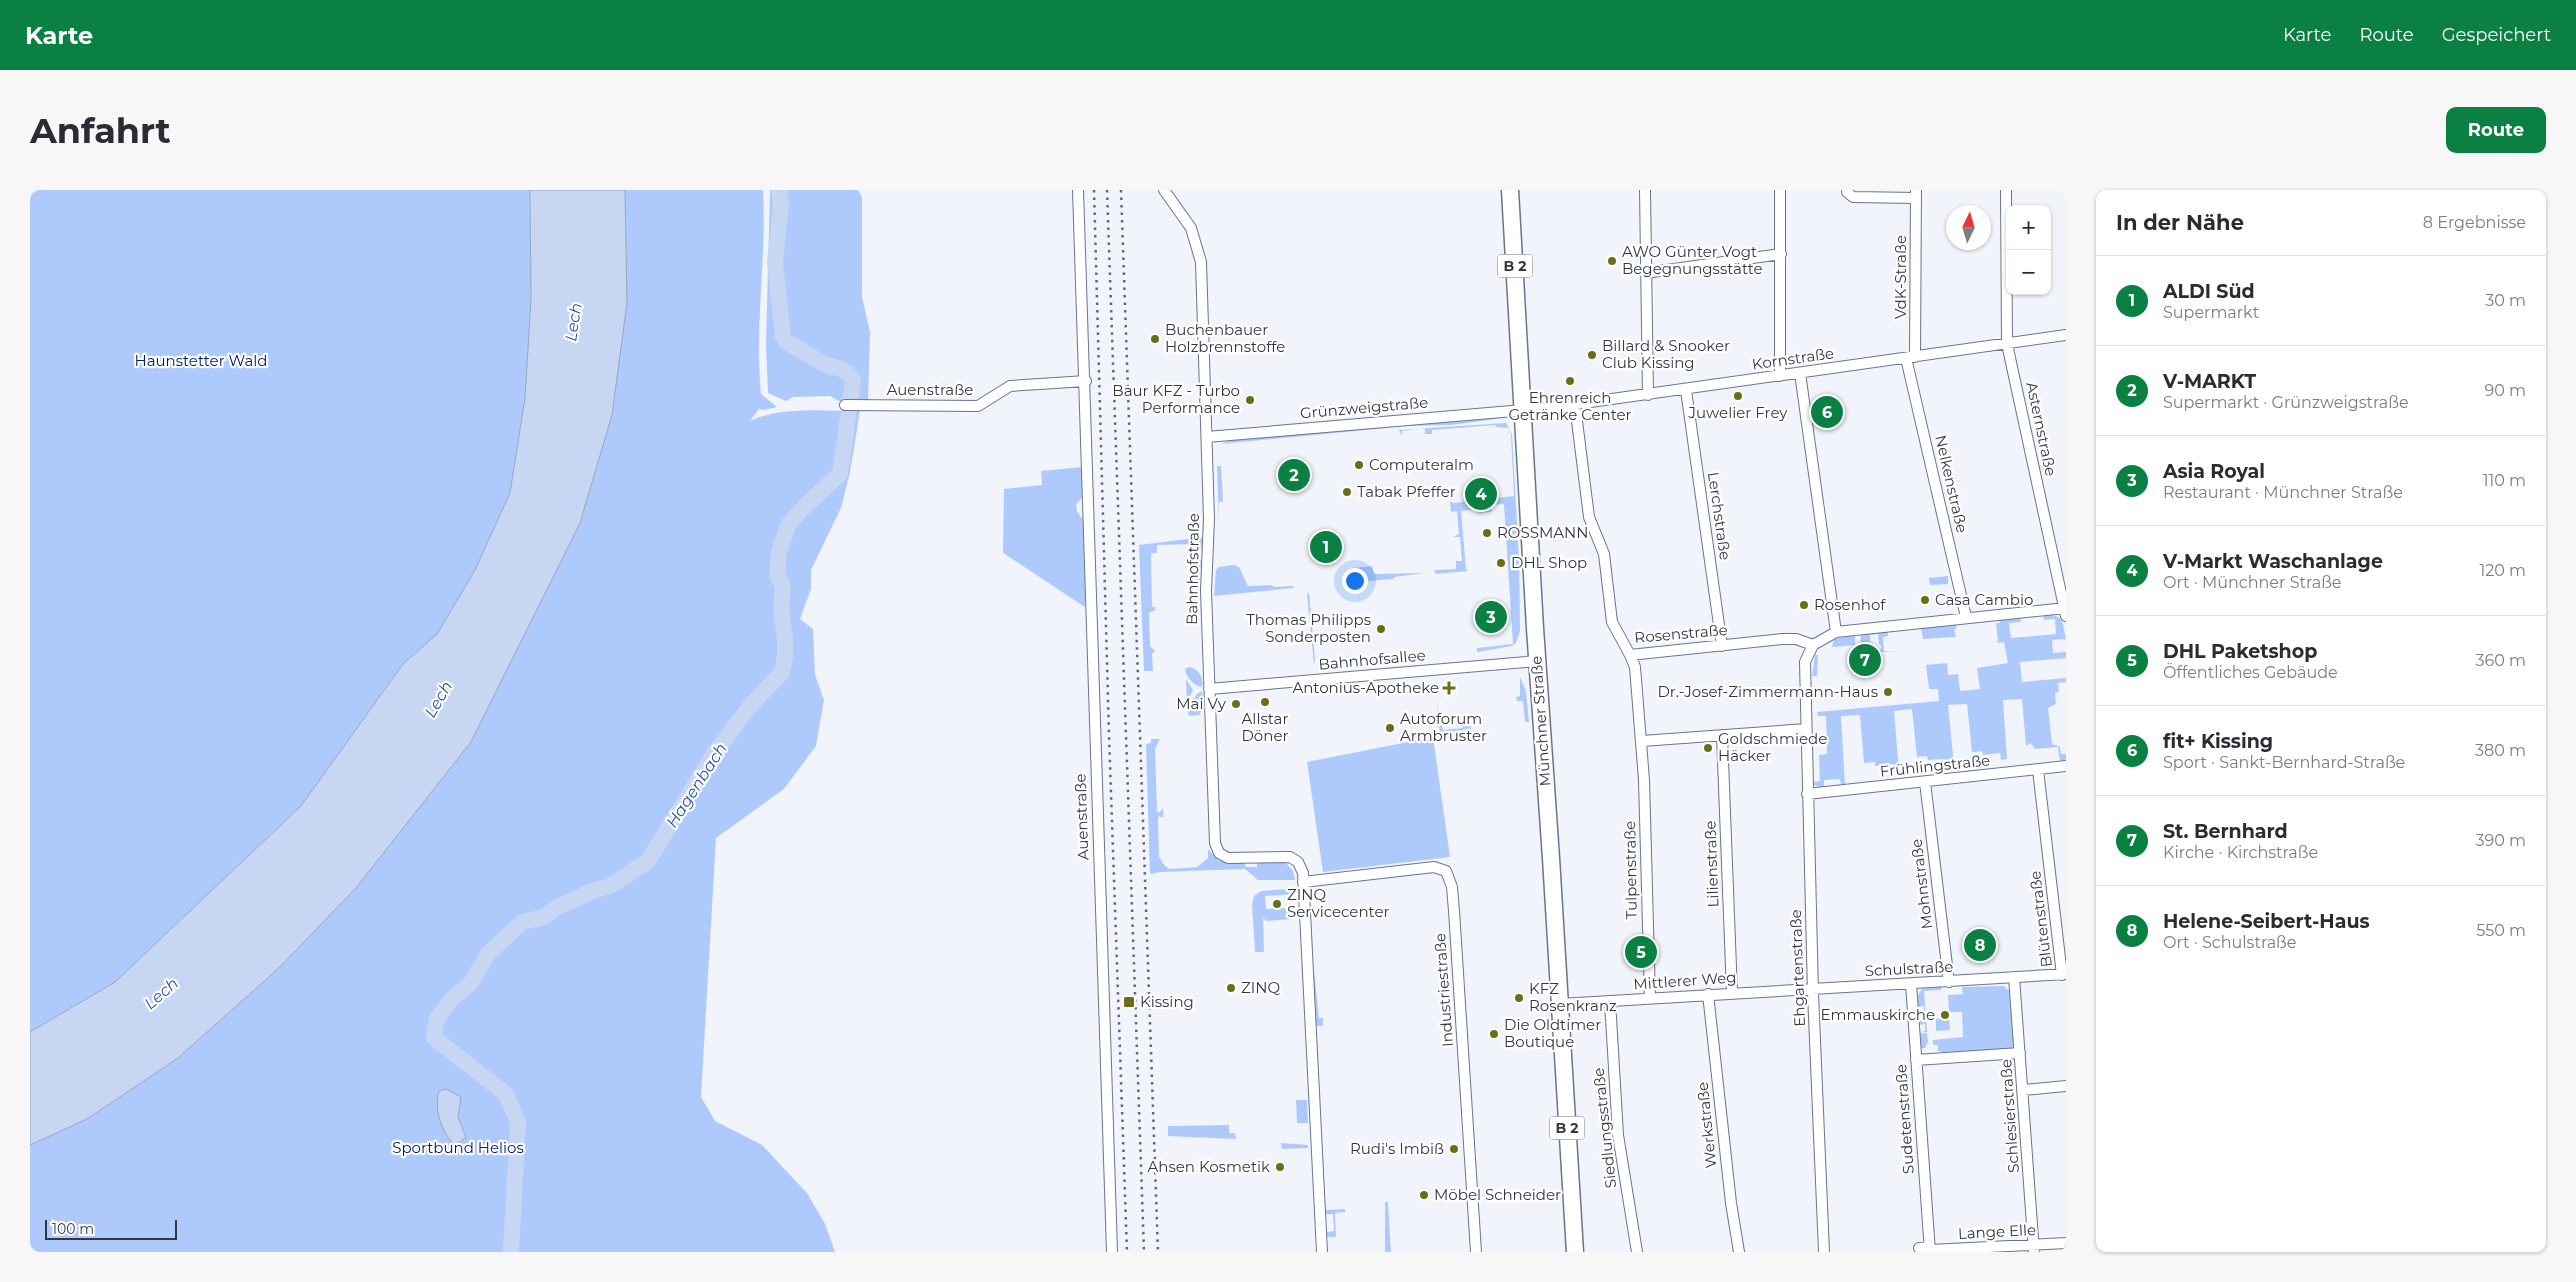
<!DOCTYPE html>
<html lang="de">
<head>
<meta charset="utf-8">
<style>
  :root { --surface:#fff; --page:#f7f7f7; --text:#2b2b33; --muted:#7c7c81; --line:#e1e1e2; --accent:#0b8043 }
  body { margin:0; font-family:Montserrat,sans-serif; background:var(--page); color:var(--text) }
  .controls { position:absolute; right:15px; top:15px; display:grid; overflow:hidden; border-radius:10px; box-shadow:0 1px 4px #0004 }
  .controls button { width:45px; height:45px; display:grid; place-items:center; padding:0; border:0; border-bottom:1px solid var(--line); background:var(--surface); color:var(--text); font:25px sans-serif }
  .compass { position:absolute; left:1916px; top:15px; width:45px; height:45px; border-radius:50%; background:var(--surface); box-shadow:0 1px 4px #0004; rotate:5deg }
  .scale { position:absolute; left:15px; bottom:12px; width:132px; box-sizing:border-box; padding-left:5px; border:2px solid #323742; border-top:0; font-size:14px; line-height:18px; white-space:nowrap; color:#323742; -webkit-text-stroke:4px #fff; paint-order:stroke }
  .you { position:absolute; left:1324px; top:390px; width:18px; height:18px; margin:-12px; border:4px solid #fff; border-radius:50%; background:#1a73e8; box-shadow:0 0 0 8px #1a73e833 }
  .badge { display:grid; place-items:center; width:32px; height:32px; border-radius:50%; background:var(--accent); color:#fff; font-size:16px; font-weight:700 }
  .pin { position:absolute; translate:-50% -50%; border:2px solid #fff; box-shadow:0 1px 5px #0006 }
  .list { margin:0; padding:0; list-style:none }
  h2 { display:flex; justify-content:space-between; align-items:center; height:65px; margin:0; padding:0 20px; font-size:21px }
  h2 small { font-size:16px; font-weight:400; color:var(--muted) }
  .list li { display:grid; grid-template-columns:32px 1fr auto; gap:15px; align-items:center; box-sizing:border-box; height:90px; padding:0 20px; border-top:1px solid var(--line) }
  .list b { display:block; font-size:19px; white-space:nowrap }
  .list p { margin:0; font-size:16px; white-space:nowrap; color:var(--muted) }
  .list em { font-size:16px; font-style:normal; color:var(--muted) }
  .map { position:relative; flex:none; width:2036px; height:1062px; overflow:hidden; border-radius:10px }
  header { display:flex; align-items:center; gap:30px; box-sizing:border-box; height:70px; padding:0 25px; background:var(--accent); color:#fff }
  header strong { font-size:24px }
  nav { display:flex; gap:28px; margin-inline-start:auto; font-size:18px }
  .intro { display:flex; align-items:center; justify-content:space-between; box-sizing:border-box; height:120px; padding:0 30px }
  h1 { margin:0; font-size:35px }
  .button { padding:12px 22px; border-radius:10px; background:var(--accent); color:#fff; font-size:18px; font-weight:700 }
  main { display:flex; gap:30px; padding:0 30px }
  aside { flex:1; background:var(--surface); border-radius:10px; box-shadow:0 1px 4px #0004 }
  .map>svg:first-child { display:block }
  .green { fill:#aecafd }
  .water { fill:#c6d6f3; stroke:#9aa6be }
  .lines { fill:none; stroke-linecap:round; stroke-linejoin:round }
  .river { stroke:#c6d6f3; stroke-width:16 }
  .street-casing { stroke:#68758c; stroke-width:12 }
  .primary-casing { stroke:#68758c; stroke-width:19 }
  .street { stroke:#fff; stroke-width:10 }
  .primary { stroke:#fff; stroke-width:16 }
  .rail { stroke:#636872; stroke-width:2.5; stroke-dasharray:2.5 5; stroke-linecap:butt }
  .poi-dot { fill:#686f16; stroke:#fff; stroke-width:2 }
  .labels { text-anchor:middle; stroke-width:4.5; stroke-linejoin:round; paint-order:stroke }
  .shield { fill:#fff; stroke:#70737b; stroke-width:1 }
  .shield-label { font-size:14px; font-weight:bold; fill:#323742 }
  .poi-label { font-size:15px; fill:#323742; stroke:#fff; text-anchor:start }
  .street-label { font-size:15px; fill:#323742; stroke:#fff }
  .park-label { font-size:15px; fill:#001e6d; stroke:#fff }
  .water-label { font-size:16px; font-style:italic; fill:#2952a4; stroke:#fff }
</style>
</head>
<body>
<header>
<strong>Karte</strong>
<nav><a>Karte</a><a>Route</a><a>Gespeichert</a></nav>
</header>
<div class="intro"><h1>Anfahrt</h1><a class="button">Route</a></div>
<main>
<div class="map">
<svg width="2036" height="1062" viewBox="0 0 2036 1062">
  <rect width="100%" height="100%" fill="#f1f4fa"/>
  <path class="green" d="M0 0H500L501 109 495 208 480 303 445 380 407 444 373 474 271 616 85 792 0 842Z
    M595 0H733C737 68 724 137 731 204L747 217 734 220 729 219 720 231C752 216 795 221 830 221L820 282 811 318 781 380V399L770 429 783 439 785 485 794 510 786 556 754 599 686 648 671 907 685 931 732 955 777 1003 795 1034 805 1062H0V955L57 929 148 868 250 777 441 552 550 333 597 113Z
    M740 0H747L749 14 743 71 751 150 767 163 779 167 787 164 759 150 754 141 752 105 748 91 753 14 751 0H828L832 7V107L840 142 838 211H809L800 206 763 207 756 211 738 203 736 155Z
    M1474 228 1421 235 1374 236V234Z
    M1476 233 1482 245 1489 368 1490 441 1486 453 1482 456 1447 462V458L1483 454 1474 314 1461 315 1462 322 1448 323 1447 319 1431 321 1436 379 1438 381 1406 384 1404 380 1426 379V371H1432L1430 347H1423L1429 344 1427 321 1421 322 1420 311 1423 313 1484 306 1481 245 1478 238 1466 237 1465 235 1402 240V244H1395V238L1372 241V246L1369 240Z
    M1352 236 1356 238 1191 254 1203 249Z
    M1187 276H1191L1193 312H1189V332Z
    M1052 277 1053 306 1046 315 1047 321 1055 333V417L973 363 974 299 1012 295 1011 281Z
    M1173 347 1171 360H1168V354L1127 355V363H1121L1122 417H1125V421L1119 422 1120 456 1125 461 1122 464 1123 481H1114L1109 355Z
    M1163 369 1171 370 1168 416 1161 413 1168 412 1167 373 1160 372Z
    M1204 375 1209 377 1218 396 1242 395 1244 397 1263 396V398L1184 406 1186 380 1189 377Z
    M1342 376 1344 384 1394 383 1364 387V389L1323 392 1322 378Z
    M1918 386V394L1900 395 1899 388Z
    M1279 403 1285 469 1284 475 1277 404Z
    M2013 425C2035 424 2032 431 2036 449L2022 450 2023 463 2036 462V468L1990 472 1992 492 2036 488V492L2028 493 2029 502 2025 503 2026 514 2018 518 2022 554 2030 557 2031 564H2036V570L2030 571 2028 557 2005 559 2001 553 1996 556 1992 509 1973 510 1977 569 1971 570 1970 563 1953 565 1952 561 1942 562 1937 514 1918 515 1924 575 1917 576 1915 569 1898 570 1897 566 1887 567 1882 519 1864 521 1869 581 1864 582 1863 574 1845 576V572L1834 573 1830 525 1811 526 1815 595H1811L1810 589 1794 590V598L1784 595 1783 592 1790 591 1789 565 1797 564 1796 526H1788L1787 522 1909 511 1908 499H1899L1896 475 1917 473 1918 485 1928 484 1930 501 1950 499 1947 478 1978 473 1974 452 1968 453 1966 433H1970L1969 430 1990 428 1991 432 1979 433 1981 448 2026 444 2025 429 2014 430Z
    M1926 434V439H1924L1926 447 1893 449 1891 438Z
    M1858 442V446L1853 447 1854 461H1869L1849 462 1852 457 1849 454 1848 444 1840 445 1841 460 1830 461 1831 444Z
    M1825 445V455L1802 457 1804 449Z
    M1785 465H1788L1787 486H1782Z
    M1159 477C1168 478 1172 486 1173 494L1171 497C1163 495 1156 487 1155 479Z
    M1490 487 1496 501 1499 532H1495L1493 511H1487L1486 507 1490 506Z
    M1156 489 1163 500 1157 513Z
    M1172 501 1174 518 1169 525 1159 526 1157 518 1167 504Z
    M1407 515 1413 540 1433 538V531L1440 530 1441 539 1410 543Z
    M1403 547 1420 667 1293 682 1277 572Z
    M1121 549H1130L1125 559 1127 621 1129 623 1133 618V628L1129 626 1128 628 1129 667 1135 676 1140 679 1167 677 1178 668V659L1189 671 1215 673 1216 677H1227V673H1256L1263 681 1265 690H1228L1215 679 1130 682 1120 684 1116 554 1121 553Z
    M1258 699 1265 704 1235 706 1236 719 1260 718 1263 729 1237 731 1233 728 1234 762H1225L1222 714 1224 706 1231 701Z
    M1281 753 1289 828H1293V836H1286Z
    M1974 796 1979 801 1984 855 1981 859 1911 863V861H1908V856L1903 854V850L1933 847 1932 822H1919L1918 805 1933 804 1932 797Z
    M1911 797V800L1894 801 1897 842 1888 843 1895 841V834L1887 835V830L1894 829V816L1886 817V808L1892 799Z
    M1919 828 1920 840 1906 841V829Z
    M1897 843 1898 852 1895 858H1889L1888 844Z
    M1266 910H1277L1278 933H1267Z
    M1199 935V943H1205L1206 949 1138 946V936Z
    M1251 953 1278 955V958L1252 959Z
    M1355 1012H1358L1361 1062H1355Z
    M1315 1019V1022L1305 1023 1306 1047H1296V1042L1304 1041 1303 1024H1295V1020Z"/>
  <path class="water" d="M500 0H595L597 113 582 225 550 333 441 552 326 698 250 777 148 868 57 929 0 955V842L85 792 271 616 373 474 407 444 445 380 480 303 495 208 501 109Z
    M416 899 431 907 428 927 436 947 425 956C411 941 404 921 409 901Z"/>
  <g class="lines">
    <path class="river" d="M481 1062 488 932 476 904 404 848 407 828 423 808 440 794 458 764 492 732 514 727 524 719 560 702 582 695 618 671 685 562 721 515 752 482 755 466V450L751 415 753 397 747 384 749 363 758 335 774 317 810 284 823 190C812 174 806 180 792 173 780 166 768 158 756 152L753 147 745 73 751 14 749 0"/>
    <defs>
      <path id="street" d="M1048 0 1082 1062
        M1134 0 1161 38 1171 72 1179 329 1176 401 1185 653 1189 663 1198 668 1260 667 1268 672 1273 683 1292 1062
        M1615 0 1618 205
        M1976 0 1977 154 2036 426
        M1817 2 1823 7 1886 8
        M1615 83 1751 64
        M1885 167 1886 0
        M1876 168 1936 427
        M1770 183 1806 442
        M1750 186V0
        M1656 200 1692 456
        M815 215 948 216 980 196 1056 191
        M1545 215 1559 327 1574 364 1582 432 1600 465 1752 449H1766L1783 455
        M1177 247 1518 218 2036 145
        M1600 465 1605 477 1614 590 1620 808
        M1179 499 1507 471
        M1692 545 1702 803
        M1612 551 1776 539
        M2008 580 2032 785
        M1895 592 1919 792
        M1777 604 2036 576
        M1273 692 1404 677 1416 681 1422 697 1424 721 1446 1062
        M1984 787 2004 1062
        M1881 794 1900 1062
        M1678 804 1701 1013 1709 1062
        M1580 811 1588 945 1607 1062
        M1530 814 2036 784
        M1886 870 1990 863
        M1993 900 2036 896
        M1889 1058 1900 1057
        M1900 1060 2036 1053
        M1794 1062 1783 803 1775 472 1783 455 1806 442 2036 418"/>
      <path id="primary" d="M1480 0 1505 438 1521 668 1545 1062"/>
    </defs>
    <use href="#street" class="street-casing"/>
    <use href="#primary" class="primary-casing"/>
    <use href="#street" class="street"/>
    <use href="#primary" class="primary"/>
    <path class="rail" d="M1064 0 1079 545 1097 1062
      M1077 0 1114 1062
      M1091 0 1128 1062"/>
  </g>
  <g class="poi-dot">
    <circle cx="1582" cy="71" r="5"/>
    <circle cx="1125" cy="149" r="5"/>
    <circle cx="1562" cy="165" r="5"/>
    <circle cx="1540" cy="191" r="5"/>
    <circle cx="1708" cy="206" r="5"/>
    <circle cx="1220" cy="210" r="5"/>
    <circle cx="1329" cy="275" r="5"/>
    <circle cx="1317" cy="302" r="5"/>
    <circle cx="1457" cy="343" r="5"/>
    <circle cx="1471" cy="373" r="5"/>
    <circle cx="1895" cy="410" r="5"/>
    <circle cx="1774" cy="415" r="5"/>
    <circle cx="1351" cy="439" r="5"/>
    <path d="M1416.5 490.5h5v5h5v5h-5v5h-5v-5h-5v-5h5z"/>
    <circle cx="1858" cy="502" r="5"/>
    <circle cx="1235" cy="512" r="5"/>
    <circle cx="1206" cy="514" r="5"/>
    <circle cx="1360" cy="538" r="5"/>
    <circle cx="1678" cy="558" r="5"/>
    <circle cx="1247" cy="714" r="5"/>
    <circle cx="1201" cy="798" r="5"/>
    <circle cx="1489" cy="808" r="5"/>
    <rect x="1093" y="806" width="12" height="12" rx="2.5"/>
    <circle cx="1915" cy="825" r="5"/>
    <circle cx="1464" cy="844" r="5"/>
    <circle cx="1424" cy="959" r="5"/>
    <circle cx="1250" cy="977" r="5"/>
    <circle cx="1394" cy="1005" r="5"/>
  </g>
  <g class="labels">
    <g class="shield">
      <rect x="1467.5" y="64.5" width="35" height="23" rx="4"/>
      <rect x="1519.5" y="926.5" width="35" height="23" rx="4"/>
    </g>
    <g class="shield-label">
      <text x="1485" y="81">B 2</text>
      <text x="1537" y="943">B 2</text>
    </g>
    <g class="poi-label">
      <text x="1592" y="67">AWO Günter Vogt<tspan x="1592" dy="17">Begegnungsstätte</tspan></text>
      <text x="1135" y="145">Buchenbauer<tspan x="1135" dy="17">Holzbrennstoffe</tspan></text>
      <text x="1572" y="161">Billard &amp; Snooker<tspan x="1572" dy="17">Club Kissing</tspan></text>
      <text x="1210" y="206" text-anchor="end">Baur KFZ - Turbo<tspan x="1210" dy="17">Performance</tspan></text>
      <text x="1540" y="213" text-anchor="middle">Ehrenreich<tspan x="1540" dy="17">Getränke Center</tspan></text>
      <text x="1708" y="228" text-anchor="middle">Juwelier Frey</text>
      <text x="1339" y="280">Computeralm</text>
      <text x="1327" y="307">Tabak Pfeffer</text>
      <text x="1467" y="348">ROSSMANN</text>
      <text x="1481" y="378">DHL Shop</text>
      <text x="1905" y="415">Casa Cambio</text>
      <text x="1784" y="420">Rosenhof</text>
      <text x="1341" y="435" text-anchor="end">Thomas Philipps<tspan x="1341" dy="17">Sonderposten</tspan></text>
      <text x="1409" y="503" text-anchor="end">Antonius-Apotheke</text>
      <text x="1848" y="507" text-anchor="end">Dr.-Josef-Zimmermann-Haus</text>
      <text x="1196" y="519" text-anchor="end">Mai Vy</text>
      <text x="1235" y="534" text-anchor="middle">Allstar<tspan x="1235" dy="17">Döner</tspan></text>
      <text x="1370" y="534">Autoforum<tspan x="1370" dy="17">Armbruster</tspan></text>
      <text x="1688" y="554">Goldschmiede<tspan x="1688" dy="17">Häcker</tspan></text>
      <text x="1257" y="710">ZINQ<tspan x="1257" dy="17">Servicecenter</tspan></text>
      <text x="1211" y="803">ZINQ</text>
      <text x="1499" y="804">KFZ<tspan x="1499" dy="17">Rosenkranz</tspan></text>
      <text x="1110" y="817">Kissing</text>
      <text x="1905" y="830" text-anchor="end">Emmauskirche</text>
      <text x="1474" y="840">Die Oldtimer<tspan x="1474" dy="17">Boutique</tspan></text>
      <text x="1414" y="964" text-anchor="end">Rudi's Imbiß</text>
      <text x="1240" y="982" text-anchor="end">Ahsen Kosmetik</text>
      <text x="1404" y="1010">Möbel Schneider</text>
    </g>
    <g class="street-label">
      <text transform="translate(1871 87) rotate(-90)" y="5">VdK-Straße</text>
      <text transform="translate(1763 169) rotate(-8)" y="5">Kornstraße</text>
      <text x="900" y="205">Auenstraße</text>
      <text transform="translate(1334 218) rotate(-5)" y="5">Grünzweigstraße</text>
      <text transform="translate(2011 239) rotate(78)" y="5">Asternstraße</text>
      <text transform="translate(1921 294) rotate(77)" y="5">Nelkenstraße</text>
      <text transform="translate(1689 326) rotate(82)" y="5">Lerchstraße</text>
      <text transform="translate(1163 379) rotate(-89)" y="5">Bahnhofstraße</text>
      <text transform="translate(1651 444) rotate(-5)" y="5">Rosenstraße</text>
      <text transform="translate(1342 470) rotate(-5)" y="5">Bahnhofsallee</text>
      <text transform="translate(1511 531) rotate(-94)" y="5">Münchner Straße</text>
      <text transform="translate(1905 576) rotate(-6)" y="5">Frühlingstraße</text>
      <text transform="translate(1052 627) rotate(-92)" y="5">Auenstraße</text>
      <text transform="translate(1682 674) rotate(-92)" y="5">Lilienstraße</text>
      <text transform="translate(1601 680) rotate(-91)" y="5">Tulpenstraße</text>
      <text transform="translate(1892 694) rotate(-97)" y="5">Mohnstraße</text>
      <text transform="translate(2011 729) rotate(-97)" y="5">Blütenstraße</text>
      <text transform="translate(1768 778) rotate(-92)" y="5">Ehgartenstraße</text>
      <text transform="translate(1879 779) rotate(-3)" y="5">Schulstraße</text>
      <text transform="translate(1655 791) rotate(-4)" y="5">Mittlerer Weg</text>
      <text transform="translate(1414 800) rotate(-94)" y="5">Industriestraße</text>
      <text transform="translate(1980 926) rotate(-94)" y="5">Schlesierstraße</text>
      <text transform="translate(1875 929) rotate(-94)" y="5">Sudetenstraße</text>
      <text transform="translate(1677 935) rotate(-96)" y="5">Werkstraße</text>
      <text transform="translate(1575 938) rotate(-96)" y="5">Siedlungsstraße</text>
      <text transform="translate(1967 1042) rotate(-3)" y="5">Lange Elle</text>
    </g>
    <g class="park-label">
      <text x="171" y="176">Haunstetter Wald</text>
      <text x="428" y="963">Sportbund Helios</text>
    </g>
    <g class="water-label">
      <text transform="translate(543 132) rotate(-81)" y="6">Lech</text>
      <text transform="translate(408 509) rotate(-60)" y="6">Lech</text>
      <text transform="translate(666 595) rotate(-57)" y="6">Hagenbach</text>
      <text transform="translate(131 803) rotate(-41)" y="6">Lech</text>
    </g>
  </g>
</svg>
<div class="controls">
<button>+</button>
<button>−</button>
</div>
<svg class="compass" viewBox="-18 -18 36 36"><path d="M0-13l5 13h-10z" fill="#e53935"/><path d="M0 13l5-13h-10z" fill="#7c7c81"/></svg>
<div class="scale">100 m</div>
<div class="you"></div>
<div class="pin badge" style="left:1296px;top:357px">1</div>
<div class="pin badge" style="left:1264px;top:285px">2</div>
<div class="pin badge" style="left:1461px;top:427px">3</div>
<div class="pin badge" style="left:1451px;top:304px">4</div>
<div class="pin badge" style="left:1611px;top:762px">5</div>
<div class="pin badge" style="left:1797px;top:222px">6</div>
<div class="pin badge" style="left:1835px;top:470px">7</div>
<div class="pin badge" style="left:1950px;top:755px">8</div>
</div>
<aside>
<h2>In der Nähe<small>8 Ergebnisse</small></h2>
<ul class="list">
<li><span class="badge">1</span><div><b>ALDI Süd</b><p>Supermarkt</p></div><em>30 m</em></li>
<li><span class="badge">2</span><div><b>V-MARKT</b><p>Supermarkt · Grünzweigstraße</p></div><em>90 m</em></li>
<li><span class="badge">3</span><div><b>Asia Royal</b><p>Restaurant · Münchner Straße</p></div><em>110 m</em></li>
<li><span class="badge">4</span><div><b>V-Markt Waschanlage</b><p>Ort · Münchner Straße</p></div><em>120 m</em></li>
<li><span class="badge">5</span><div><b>DHL Paketshop</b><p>Öffentliches Gebäude</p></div><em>360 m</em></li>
<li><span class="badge">6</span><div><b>fit+ Kissing</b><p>Sport · Sankt-Bernhard-Straße</p></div><em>380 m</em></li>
<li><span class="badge">7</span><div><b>St. Bernhard</b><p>Kirche · Kirchstraße</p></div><em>390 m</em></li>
<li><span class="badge">8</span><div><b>Helene-Seibert-Haus</b><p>Ort · Schulstraße</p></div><em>550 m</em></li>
</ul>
</aside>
</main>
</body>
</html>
